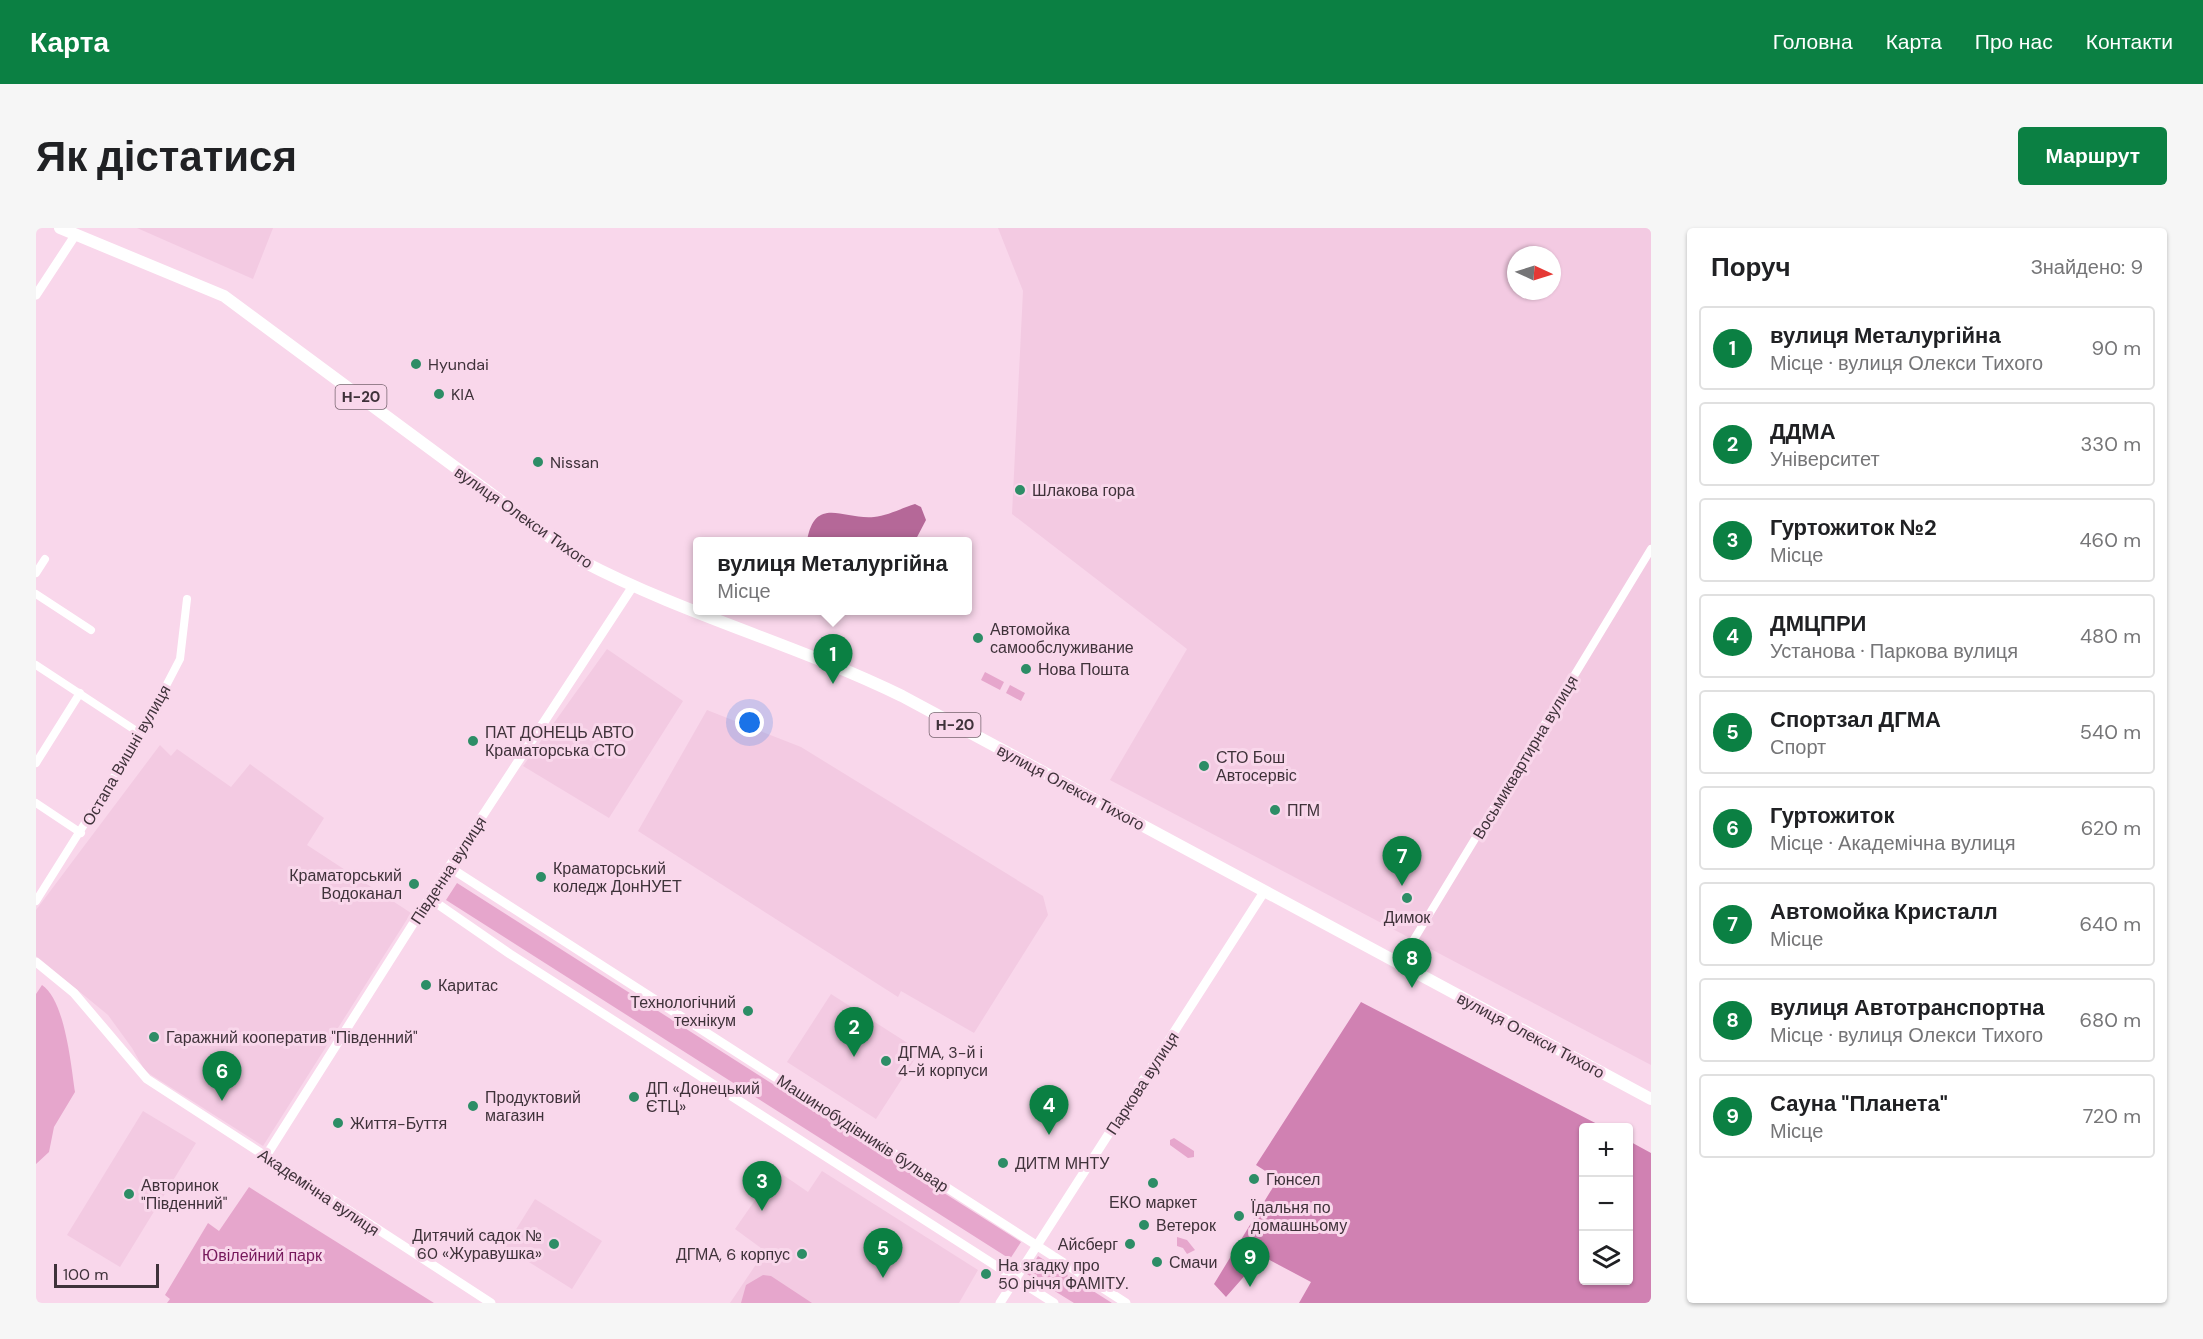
<!DOCTYPE html>
<html lang="uk">
<head>
<meta charset="utf-8">
<style>
  :root { --surface:#fff; --page:#f6f6f6; --text:#202124; --muted:#757577; --line:#e0e0e0; --accent:#0b8043 }
  body { margin:0; font-family:"DM Sans",sans-serif; background:var(--page); color:var(--text) }
  .controls { position:absolute; right:18px; bottom:18px; display:grid; overflow:hidden; border-radius:6px; box-shadow:0 2px 4px #0004 }
  .controls button { width:54px; height:54px; display:grid; place-items:center; padding:0; border:0; border-bottom:2px solid var(--line); background:var(--surface); color:var(--text); font:30px sans-serif }
  .compass { position:absolute; left:1471px; top:18px; width:54px; height:54px; border-radius:50%; background:var(--surface); box-shadow:0 2px 4px #0004; rotate:94deg }
  .scale { position:absolute; left:18px; bottom:15px; width:105px; box-sizing:border-box; padding-left:6px; border:3px solid #3f323a; border-top:0; font-size:16px; line-height:21px; white-space:nowrap; color:#3f323a; -webkit-text-stroke:4px #f9d7eb; paint-order:stroke }
  .you { position:absolute; left:714px; top:495px; width:21px; height:21px; margin:-15px; border:4px solid #fff; border-radius:50%; background:#1a73e8; box-shadow:0 0 0 9px #1a73e833 }
  .badge { display:grid; place-items:center; width:39px; height:39px; border-radius:50%; background:var(--accent); color:#fff; font-size:20px; font-weight:700 }
  .pin { position:absolute; translate:-50% -50px; filter:drop-shadow(0 2px 3px #0008) }
  .pin::after { content:''; position:absolute; top:32px; width:21px; height:18px; background:inherit; clip-path:polygon(0 0,100% 0,50% 100%) }
  .popup { position:absolute; left:657px; top:309px; width:279px; height:78px; box-sizing:border-box; display:grid; place-content:center; border-radius:6px; background:var(--surface); filter:drop-shadow(0 2px 4px #0005); font-size:20px; white-space:nowrap; color:var(--muted) }
  .popup b { font-size:22px; color:var(--text) }
  .popup::after { content:''; position:absolute; left:50%; top:100%; margin-left:-12px; border:12px solid transparent; border-top-color:var(--surface) }
  .list { margin:0; padding:0; list-style:none }
  h2 { display:flex; justify-content:space-between; align-items:center; height:78px; margin:0; padding:0 24px; font-size:26px }
  h2 small { font-size:20px; font-weight:400; color:var(--muted) }
  .list li { display:grid; grid-template-columns:39px 1fr auto; gap:18px; align-items:center; box-sizing:border-box; height:84px; margin:0 12px 12px; padding:0 12px; border:2px solid var(--line); border-radius:6px }
  .list b { display:block; font-size:22px; white-space:nowrap }
  .list p { margin:0; font-size:20px; white-space:nowrap; color:var(--muted) }
  .list em { font-size:20px; font-style:normal; color:var(--muted) }
  .icon { flex:none; width:33px; height:33px; fill:none; stroke:currentColor; stroke-width:2; stroke-linecap:round; stroke-linejoin:round }
  .map { position:relative; flex:none; width:1615px; height:1075px; overflow:hidden; border-radius:6px }
  header { display:flex; align-items:center; gap:36px; box-sizing:border-box; height:84px; padding:0 30px; background:var(--accent); color:#fff }
  header strong { font-size:28px }
  nav { display:flex; gap:33px; margin-inline-start:auto; font-size:21px }
  .intro { display:flex; align-items:center; justify-content:space-between; box-sizing:border-box; height:144px; padding:0 36px }
  h1 { margin:0; font-size:42px }
  .button { padding:15px 27px; border-radius:6px; background:var(--accent); color:#fff; font-size:21px; font-weight:700 }
  main { display:flex; gap:36px; padding:0 36px }
  aside { flex:1; background:var(--surface); border-radius:6px; box-shadow:0 2px 4px #0004 }
  .map>svg:first-child { display:block }
  .built { fill:#f3cae2; fill-rule:evenodd }
  .green { fill:#e6a6cc }
  .forest { fill:#d081b2 }
  .water { fill:#b56898 }
  .lines { fill:none; stroke-linecap:round; stroke-linejoin:round }
  .minor { stroke:#fff; stroke-width:8 }
  .tertiary { stroke:#fff; stroke-width:9 }
  .primary { stroke:#fff; stroke-width:12 }
  .poi-dot { fill:#2d8d66; stroke:#f9d7eb; stroke-width:2 }
  .labels { text-anchor:middle; stroke-width:6; stroke-linejoin:round; paint-order:stroke }
  .shield { fill:#f9d7eb; stroke:#77646f; stroke-width:1.5 }
  .shield-label { font-size:15px; font-weight:bold; fill:#3f323a }
  .poi-label { font-size:16px; fill:#3f323a; stroke:#f9d7eb; text-anchor:start }
  .street-label { font-size:16px; fill:#3f323a; stroke:#f9d7eb }
  .park-label { font-size:16px; fill:#76185b; stroke:#f9d7eb }
</style>
</head>
<body>
<header>
<strong>Карта</strong>
<nav><a>Головна</a><a>Карта</a><a>Про нас</a><a>Контакти</a></nav>
</header>
<div class="intro"><h1>Як дістатися</h1><a class="button">Маршрут</a></div>
<main>
<div class="map">
<svg width="1615" height="1075" viewBox="0 0 1615 1075">
  <rect width="100%" height="100%" fill="#f9d7eb"/>
  <path class="built" d="M101 0H237L217 51Z
    M962 0H1615V837L1074 552 1151 421 976 286 987 63ZM1480 27H1516V63H1480Z
    M571 421 647 473 573 590 487 538Z
    M671 482 765 519 1007 668 1012 687 938 805 865 763 862 769 602 603Z
    M124 517 135 528 141 521 195 559 214 536 288 590 271 617 375 685 227 918 109 843 96 820 72 787 0 728V682Z
    M795 766 884 823 840 891 751 834Z
    M107 883 160 915 84 1039 31 1007Z
    M740 942 772 964 786 943 942 1042 923 1075H694L729 1023 699 1001Z
    M499 971 566 1013 536 1061 469 1019Z"/>
  <path class="green" d="M949 444 968 454 964 462 945 452Z
    M974 457 989 465 985 473 970 465Z
    M421 655 985 1014 974 1031 410 672Z
    M6 757C29 772 35 837 39 864L18 899 13 924 0 936V766Z
    M1138 910 1158 923V929L1152 930 1134 917V912Z
    M213 959 398 1075H131L134 1071 129 1067 172 995 183 1003Z
    M1141 1009 1151 1012 1159 1022 1151 1026 1147 1020 1141 1018Z
    M1002 1028 1076 1075H1038L991 1046Z
    M727 1047 735 1048 776 1075H705L710 1057Z"/>
  <path class="forest" d="M1325 774 1567 899 1548 900V1052H1592L1593 913 1615 925V1075H1263L1275 1054 1226 1028 1190 1069 1178 1056 1242 951 1220 937Z"/>
  <path class="water" d="M879 276 885 279 890 292 879 313H771C779 267 807 292 838 289 851 288 866 280 879 276Z"/>
  <g class="lines">
    <path class="minor" d="M0 345 9 331
      M0 366 55 402
      M0 437 105 506
      M0 535 44 465
      M0 575 45 605
      M0 673 105 506 144 431 151 371
      M1363 736 1615 321"/>
    <path class="tertiary" d="M0 67 40 6
      M413 639 1090 1075
      M393 670 474 726 1018 1075
      M0 734 38 765 111 851 455 1075
      M230 928 413 639 597 358
      M964 1075 1228 664"/>
    <path class="primary" d="M24 0 188 68 546 333C649 387 762 417 866 468L1615 871"/>
  </g>
  <g class="poi-dot">
    <circle cx="380" cy="136" r="6"/>
    <circle cx="403" cy="166" r="6"/>
    <circle cx="502" cy="234" r="6"/>
    <circle cx="984" cy="262" r="6"/>
    <circle cx="942" cy="410" r="6"/>
    <circle cx="990" cy="441" r="6"/>
    <circle cx="437" cy="513" r="6"/>
    <circle cx="1168" cy="538" r="6"/>
    <circle cx="1239" cy="582" r="6"/>
    <circle cx="505" cy="649" r="6"/>
    <circle cx="378" cy="656" r="6"/>
    <circle cx="1371" cy="670" r="6"/>
    <circle cx="390" cy="757" r="6"/>
    <circle cx="712" cy="783" r="6"/>
    <circle cx="118" cy="809" r="6"/>
    <circle cx="850" cy="833" r="6"/>
    <circle cx="598" cy="869" r="6"/>
    <circle cx="437" cy="878" r="6"/>
    <circle cx="302" cy="895" r="6"/>
    <circle cx="967" cy="935" r="6"/>
    <circle cx="1218" cy="951" r="6"/>
    <circle cx="1117" cy="955" r="6"/>
    <circle cx="93" cy="966" r="6"/>
    <circle cx="1203" cy="988" r="6"/>
    <circle cx="1108" cy="997" r="6"/>
    <circle cx="518" cy="1016" r="6"/>
    <circle cx="1094" cy="1016" r="6"/>
    <circle cx="766" cy="1026" r="6"/>
    <circle cx="1121" cy="1034" r="6"/>
    <circle cx="950" cy="1046" r="6"/>
  </g>
  <g class="labels">
    <g class="shield">
      <rect x="299.5" y="157" width="51" height="24" rx="4.5"/>
      <rect x="893.5" y="485" width="51" height="24" rx="4.5"/>
    </g>
    <g class="shield-label">
      <text x="325" y="174">Н-20</text>
      <text x="919" y="502">Н-20</text>
    </g>
    <g class="poi-label">
      <text x="392" y="142">Hyundai</text>
      <text x="415" y="172">KIA</text>
      <text x="514" y="240">Nissan</text>
      <text x="996" y="268">Шлакова гора</text>
      <text x="954" y="407">Автомойка<tspan x="954" dy="18">самообслуживание</tspan></text>
      <text x="1002" y="447">Нова Пошта</text>
      <text x="449" y="510">ПАТ ДОНЕЦЬ АВТО<tspan x="449" dy="18">Краматорська СТО</tspan></text>
      <text x="1180" y="535">СТО Бош<tspan x="1180" dy="18">Автосервіс</tspan></text>
      <text x="1251" y="588">ПГМ</text>
      <text x="517" y="646">Краматорський<tspan x="517" dy="18">коледж ДонНУЕТ</tspan></text>
      <text x="366" y="653" text-anchor="end">Краматорський<tspan x="366" dy="18">Водоканал</tspan></text>
      <text x="1371" y="695" text-anchor="middle">Димок</text>
      <text x="402" y="763">Каритас</text>
      <text x="700" y="780" text-anchor="end">Технологічний<tspan x="700" dy="18">технікум</tspan></text>
      <text x="130" y="815">Гаражний кооператив "Південний"</text>
      <text x="862" y="830">ДГМА, 3-й і<tspan x="862" dy="18">4-й корпуси</tspan></text>
      <text x="610" y="866">ДП «Донецький<tspan x="610" dy="18">ЄТЦ»</tspan></text>
      <text x="449" y="875">Продуктовий<tspan x="449" dy="18">магазин</tspan></text>
      <text x="314" y="901">Життя-Буття</text>
      <text x="979" y="941">ДИТМ МНТУ</text>
      <text x="1230" y="957">Гюнсел</text>
      <text x="105" y="963">Авторинок<tspan x="105" dy="18">"Південний"</tspan></text>
      <text x="1117" y="980" text-anchor="middle">ЕКО маркет</text>
      <text x="1215" y="985">Їдальня по<tspan x="1215" dy="18">домашньому</tspan></text>
      <text x="1120" y="1003">Ветерок</text>
      <text x="506" y="1013" text-anchor="end">Дитячий садок №<tspan x="506" dy="18">60 «Журавушка»</tspan></text>
      <text x="1082" y="1022" text-anchor="end">Айсберг</text>
      <text x="754" y="1032" text-anchor="end">ДГМА, 6 корпус</text>
      <text x="1133" y="1040">Смачи</text>
      <text x="962" y="1043">На згадку про<tspan x="962" dy="18">50 річчя ФАМІТУ.</tspan></text>
    </g>
    <g class="street-label">
      <text transform="translate(488 289) rotate(35)" y="6">вулиця Олекси Тихого</text>
      <text transform="translate(90 527) rotate(-60)" y="6">Остапа Вишні вулиця</text>
      <text transform="translate(1489 529) rotate(-59)" y="6">Восьмиквартирна вулиця</text>
      <text transform="translate(1035 559) rotate(28)" y="6">вулиця Олекси Тихого</text>
      <text transform="translate(412 642) rotate(-57)" y="6">Південна вулиця</text>
      <text transform="translate(1495 807) rotate(28)" y="6">вулиця Олекси Тихого</text>
      <text transform="translate(1106 855) rotate(-57)" y="6">Паркова вулиця</text>
      <text transform="translate(827 905) rotate(33)" y="6">Машинобудівників бульвар</text>
      <text transform="translate(283 964) rotate(34)" y="6">Академічна вулиця</text>
    </g>
    <g class="park-label">
      <text x="226" y="1033">Ювілейний парк</text>
    </g>
  </g>
</svg>
<div class="controls">
<button>+</button>
<button>−</button>
<button><svg class="icon" aria-label="layers" viewBox="0 0 24 24"><path d="M12 4l9 5-9 5-9-5zM3 14l9 5 9-5"/></svg></button>
</div>
<svg class="compass" viewBox="-18 -18 36 36"><path d="M0-13l5 13h-10z" fill="#e53935"/><path d="M0 13l5-13h-10z" fill="#757577"/></svg>
<div class="scale">100 m</div>
<div class="you"></div>
<div class="pin badge" style="left:797px;top:456px">1</div>
<div class="popup"><b>вулиця Металургійна</b>Місце</div>
<div class="pin badge" style="left:818px;top:829px">2</div>
<div class="pin badge" style="left:726px;top:983px">3</div>
<div class="pin badge" style="left:1013px;top:907px">4</div>
<div class="pin badge" style="left:847px;top:1050px">5</div>
<div class="pin badge" style="left:186px;top:873px">6</div>
<div class="pin badge" style="left:1366px;top:658px">7</div>
<div class="pin badge" style="left:1376px;top:760px">8</div>
<div class="pin badge" style="left:1214px;top:1059px">9</div>
</div>
<aside>
<h2>Поруч<small>Знайдено: 9</small></h2>
<ul class="list">
<li><span class="badge">1</span><div><b>вулиця Металургійна</b><p>Місце · вулиця Олекси Тихого</p></div><em>90 m</em></li>
<li><span class="badge">2</span><div><b>ДДМА</b><p>Університет</p></div><em>330 m</em></li>
<li><span class="badge">3</span><div><b>Гуртожиток №2</b><p>Місце</p></div><em>460 m</em></li>
<li><span class="badge">4</span><div><b>ДМЦПРИ</b><p>Установа · Паркова вулиця</p></div><em>480 m</em></li>
<li><span class="badge">5</span><div><b>Спортзал ДГМА</b><p>Спорт</p></div><em>540 m</em></li>
<li><span class="badge">6</span><div><b>Гуртожиток</b><p>Місце · Академічна вулиця</p></div><em>620 m</em></li>
<li><span class="badge">7</span><div><b>Автомойка Кристалл</b><p>Місце</p></div><em>640 m</em></li>
<li><span class="badge">8</span><div><b>вулиця Автотранспортна</b><p>Місце · вулиця Олекси Тихого</p></div><em>680 m</em></li>
<li><span class="badge">9</span><div><b>Сауна &quot;Планета&quot;</b><p>Місце</p></div><em>720 m</em></li>
</ul>
</aside>
</main>
</body>
</html>
